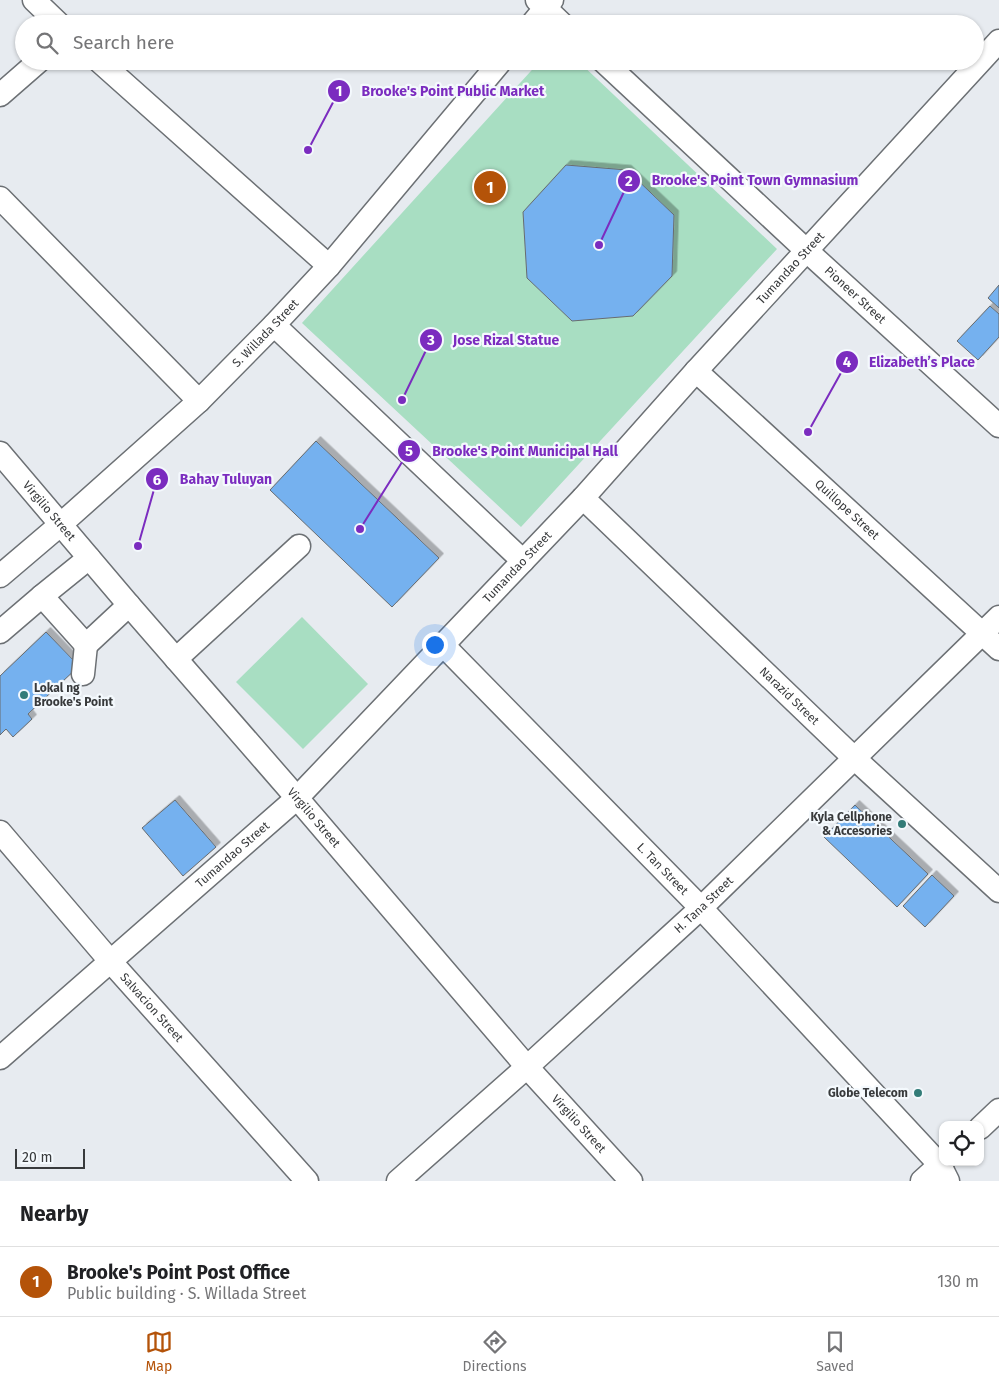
<!DOCTYPE html>
<html lang="en">
<head>
<meta charset="utf-8">
<style>
  :root { --surface:#fff; --page:#f2f2f2; --text:#202124; --muted:#757577; --line:#e0e0e0; --accent:#b45309 }
  body { margin:0; font-family:"Fira Sans",sans-serif; background:var(--page); color:var(--text) }
  .controls { position:absolute; right:15px; bottom:15px; display:grid; overflow:hidden; border-radius:10px; box-shadow:0 1px 4px #0004 }
  .controls button { width:45px; height:45px; display:grid; place-items:center; padding:0; border:0; border-bottom:1px solid var(--line); background:var(--surface); color:var(--text); font:25px sans-serif }
  .scale { position:absolute; left:15px; bottom:12px; width:70px; box-sizing:border-box; padding-left:5px; border:2px solid #383a3c; border-top:0; font-size:14px; line-height:18px; white-space:nowrap; color:#383a3c; -webkit-text-stroke:4px #f4f9fd; paint-order:stroke }
  .you { position:absolute; left:434px; top:644px; width:18px; height:18px; margin:-12px; border:4px solid #fff; border-radius:50%; background:#1a73e8; box-shadow:0 0 0 8px #1a73e833 }
  .badge { display:grid; place-items:center; width:32px; height:32px; border-radius:50%; background:var(--accent); color:#fff; font-size:16px; font-weight:700 }
  .pin { position:absolute; translate:-50% -50%; border:2px solid #fff; box-shadow:0 1px 5px #0006 }
  .list { margin:0; padding:0; list-style:none }
  h2 { display:flex; justify-content:space-between; align-items:center; height:65px; margin:0; padding:0 20px; font-size:21px }
  h2 small { font-size:16px; font-weight:400; color:var(--muted) }
  .list li { display:grid; grid-template-columns:32px 1fr auto; gap:15px; align-items:center; box-sizing:border-box; height:70px; padding:0 20px; border-top:1px solid var(--line) }
  .list b { display:block; font-size:19px; white-space:nowrap }
  .list p { margin:0; font-size:16px; white-space:nowrap; color:var(--muted) }
  .list em { font-size:16px; font-style:normal; color:var(--muted) }
  .icon { flex:none; width:28px; height:28px; fill:none; stroke:currentColor; stroke-width:2; stroke-linecap:round; stroke-linejoin:round }
  .map { position:relative; flex:none; width:999px; height:1181px; overflow:hidden }
  .search { position:absolute; background:var(--surface); box-shadow:0 1px 4px #0004; left:15px; right:15px; top:15px; height:55px; display:flex; align-items:center; gap:12px; box-sizing:border-box; padding:0 18px; border-radius:28px; color:var(--muted); font-size:19px }
  .sheet { height:135px; background:var(--surface) }
  nav { display:flex; justify-content:space-around; align-items:center; box-sizing:border-box; height:70px; border-top:1px solid var(--line); background:var(--surface); font-size:14px; color:var(--muted) }
  nav a { display:grid; justify-items:center; gap:2px }
  nav .on { color:var(--accent) }
  .map>svg:first-child { display:block }
  .green { fill:#a8dec2 }
  .building { fill:#74b1ef; stroke:#686c70; filter:url(#shadow) }
  .lines { fill:none; stroke-linecap:round; stroke-linejoin:round }
  .minor-casing { stroke:#6c7074; stroke-width:25 }
  .minor { stroke:#fff; stroke-width:22 }
  .poi-dot { fill:#337c78; stroke:#f4f9fd; stroke-width:2 }
  .labels { text-anchor:middle; stroke-width:4.5; stroke-linejoin:round; paint-order:stroke }
  .street-label { font-size:12px; fill:#383a3c; stroke:#f4f9fd }
  .poi-label { font-size:12px; font-weight:bold; fill:#383a3c; stroke:#f4f9fd; text-anchor:end }
  .leader { fill:none; stroke:#7b2cbf; stroke-width:2 }
  .callout-dot { fill:#7b2cbf; stroke:#f4f9fd; stroke-width:2 }
  .mark-label { font-size:15px; text-anchor:middle; font-weight:bold; fill:#fff }
  .callout-label { font-size:14px; text-anchor:middle; font-weight:bold; fill:#7b2cbf; stroke:#f4f9fd; stroke-width:4.5; stroke-linejoin:round; paint-order:stroke }
</style>
</head>
<body>
<div class="map">
<svg width="999" height="1181" viewBox="0 0 999 1181">
  <defs>
    <filter id="shadow"><feDropShadow dx="4.5" dy="-4.5" stdDeviation="0" flood-color="#0004"/></filter>
  </defs>
  <rect width="100%" height="100%" fill="#e7ebf0"/>
  <path class="green" d="M540 61H578L777 249 521 527 302 323Z
    M302 617 368 684 303 749 236 682Z"/>
  <path class="building" d="M566 165 627 170 674 215 672 276 633 316 572 321 527 278 523 212Z
    M999 285V308L988 298Z
    M990 306 999 314V337L978 360 957 341Z
    M316 441 439 558 392 607 270 490Z
    M46 632 79 666 28 714 32 719 13 737 6 729 0 735V676Z
    M175 800 216 847 183 876 142 828Z
    M855 805 928 874 897 907 824 837Z
    M932 875 954 896 925 927 903 906Z"/>
  <g class="lines">
    <defs>
      <g id="minor">
        <path d="M34 0 59 24"/>
        <path d="M537 0 562 24"/>
        <path d="M532 24 552 0"/>
        <path d="M99 61 329 266"/>
        <path id="s1" d="M603 61 807 251 999 426"/>
        <path d="M0 95 39 61"/>
        <path d="M0 198 199 401"/>
        <path d="M274 325 523 561"/>
        <path id="s2" d="M696 371 999 649"/>
        <path id="s3" d="M0 453 129 605 297 798 527 1067 631 1181"/>
        <path id="s4" d="M583 498 854 758 999 891"/>
        <path id="s5" d="M0 576 60 525 199 401 274 325 329 266 501 61"/>
        <path d="M42 596 89 558"/>
        <path d="M0 632 42 596 86 645 129 605"/>
        <path id="s6" d="M442 644 701 908 940 1165 948 1181"/>
        <path d="M176 659 299 546"/>
        <path d="M83 674 86 645"/>
        <path id="s7" d="M0 832 111 962 307 1181"/>
        <path id="s8" d="M0 1058 297 798 583 498 696 371 999 41"/>
        <path d="M980 1128 999 1110"/>
        <path id="s9" d="M398 1181 527 1067 701 908 999 617"/>
        <path d="M922 1181 943 1162"/>
      </g>
    </defs>
    <use href="#minor" class="minor-casing"/>
    <use href="#minor" class="minor"/>
  </g>
  <g class="poi-dot">
    <circle cx="24" cy="695" r="5"/>
    <circle cx="902" cy="824" r="5"/>
    <circle cx="918" cy="1093" r="5"/>
  </g>
  <g class="labels">
    <g class="street-label">
      <text dy="4" stroke="none"><textPath href="#s8" startOffset="1119">Tumandao Street</textPath></text>
      <text dy="4" stroke="none"><textPath href="#s1" startOffset="344">Pioneer Street</textPath></text>
      <text dy="4" stroke="none"><textPath href="#s5" startOffset="360">S. Willada Street</textPath></text>
      <text dy="4" stroke="none"><textPath href="#s2" startOffset="205">Quillope Street</textPath></text>
      <text dy="4" stroke="none"><textPath href="#s3" startOffset="76">Virgilio Street</textPath></text>
      <text dy="4" stroke="none"><textPath href="#s8" startOffset="714">Tumandao Street</textPath></text>
      <text dy="4" stroke="none"><textPath href="#s4" startOffset="286">Narazid Street</textPath></text>
      <text dy="4" stroke="none"><textPath href="#s3" startOffset="481">Virgilio Street</textPath></text>
      <text dy="4" stroke="none"><textPath href="#s8" startOffset="309">Tumandao Street</textPath></text>
      <text dy="4" stroke="none"><textPath href="#s6" startOffset="315">L. Tan Street</textPath></text>
      <text dy="4" stroke="none"><textPath href="#s9" startOffset="412">H. Tana Street</textPath></text>
      <text dy="4" stroke="none"><textPath href="#s7" startOffset="232">Salvacion Street</textPath></text>
      <text dy="4" stroke="none"><textPath href="#s3" startOffset="886">Virgilio Street</textPath></text>
    </g>
    <g class="poi-label">
      <text x="34" y="692" text-anchor="start">Lokal ng<tspan x="34" dy="14">Brooke's Point</tspan></text>
      <text x="892" y="821">Kyla Cellphone<tspan x="892" dy="14">&amp; Accesories</tspan></text>
      <text x="908" y="1097">Globe Telecom</text>
    </g>
  </g>
  <path class="leader" d="M308 150L339 91M599 245L629 181M402 400L431 340M808 432L847 362M360 529L409 451M138 546L157 479"/>
  <g class="callout-dot">
    <circle cx="308" cy="150" r="5"/>
    <circle cx="599" cy="245" r="5"/>
    <circle cx="402" cy="400" r="5"/>
    <circle cx="808" cy="432" r="5"/>
    <circle cx="360" cy="529" r="5"/>
    <circle cx="138" cy="546" r="5"/>
    <circle cx="339" cy="91" r="12"/>
    <circle cx="629" cy="181" r="12"/>
    <circle cx="431" cy="340" r="12"/>
    <circle cx="847" cy="362" r="12"/>
    <circle cx="409" cy="451" r="12"/>
    <circle cx="157" cy="479" r="12"/>
  </g>
  <g class="mark-label">
    <text x="339" y="96">1</text>
    <text x="629" y="186">2</text>
    <text x="431" y="345">3</text>
    <text x="847" y="367">4</text>
    <text x="409" y="456">5</text>
    <text x="157" y="485">6</text>
  </g>
  <g class="callout-label">
    <text x="453" y="96">Brooke's Point Public Market</text>
    <text x="755" y="185">Brooke's Point Town Gymnasium</text>
    <text x="506" y="345">Jose Rizal Statue</text>
    <text x="922" y="367">Elizabeth’s Place</text>
    <text x="525" y="456">Brooke's Point Municipal Hall</text>
    <text x="226" y="484">Bahay Tuluyan</text>
  </g>
</svg>
<div class="controls">
<button><svg class="icon" aria-label="locate" viewBox="0 0 24 24"><circle cx="12" cy="12" r="6"/><path d="M12 2v4M12 18v4M2 12h4M18 12h4"/></svg></button>
</div>
<div class="scale">20 m</div>
<div class="you"></div>
<div class="pin badge" style="left:490px;top:187px">1</div>
<div class="search"><svg class="icon" aria-label="search" viewBox="0 0 24 24"><circle cx="10" cy="10" r="6"/><path d="M15 15l6 6"/></svg>Search here</div>
</div>
<section class="sheet">
<h2>Nearby<small></small></h2>
<ul class="list">
<li><span class="badge">1</span><div><b>Brooke's Point Post Office</b><p>Public building · S. Willada Street</p></div><em>130 m</em></li>
</ul>
</section>
<nav>
<a class="on"><svg class="icon" aria-label="map" viewBox="0 0 24 24"><path d="M3 6l6-2 6 2 6-2v14l-6 2-6-2-6 2zM9 4v14M15 6v14"/></svg>Map</a>
<a><svg class="icon" aria-label="directions" viewBox="0 0 24 24"><path d="M12 3l9 9-9 9-9-9zM9 14v-3h6M13 9l2 2-2 2"/></svg>Directions</a>
<a><svg class="icon" aria-label="saved" viewBox="0 0 24 24"><path d="M7 4h10v16l-5-4-5 4z"/></svg>Saved</a>
</nav>
</body>
</html>
